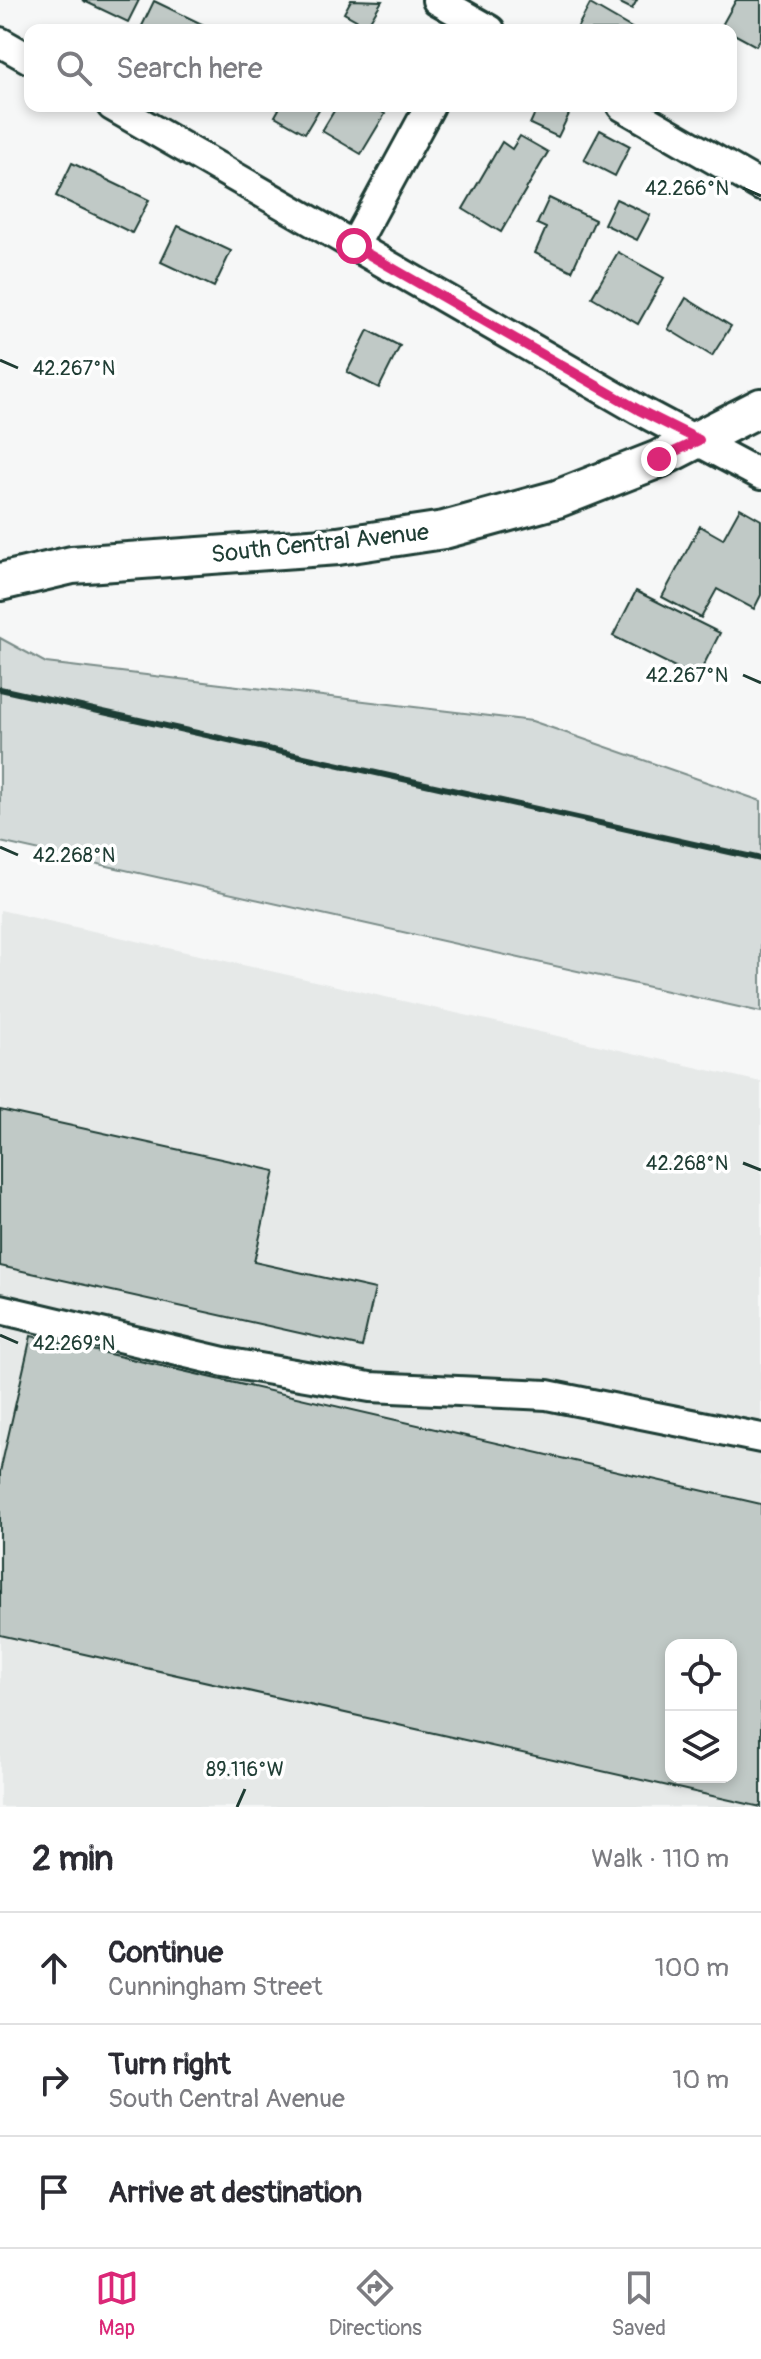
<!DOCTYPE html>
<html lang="en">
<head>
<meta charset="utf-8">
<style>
  :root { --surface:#fff; --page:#f2f2f3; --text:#2b2b33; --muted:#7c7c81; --line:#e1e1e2; --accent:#db2777 }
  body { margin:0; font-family:Pangolin,sans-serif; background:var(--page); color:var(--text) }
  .controls { position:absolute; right:24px; bottom:24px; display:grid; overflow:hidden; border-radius:16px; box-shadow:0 4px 12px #0003 }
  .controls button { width:72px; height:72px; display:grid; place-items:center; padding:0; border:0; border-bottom:2px solid var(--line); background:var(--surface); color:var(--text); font:40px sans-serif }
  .stop { position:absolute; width:24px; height:24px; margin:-18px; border:6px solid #db2777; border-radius:50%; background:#fff }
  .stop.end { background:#db2777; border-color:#fff; box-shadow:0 2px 8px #0008 }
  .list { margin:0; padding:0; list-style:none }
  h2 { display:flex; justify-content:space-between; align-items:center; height:104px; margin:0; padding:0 32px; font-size:34px }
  h2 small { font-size:26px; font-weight:400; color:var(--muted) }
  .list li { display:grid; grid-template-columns:52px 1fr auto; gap:24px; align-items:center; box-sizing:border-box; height:112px; padding:0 32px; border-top:2px solid var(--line) }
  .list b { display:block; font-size:30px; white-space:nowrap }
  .list p { margin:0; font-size:26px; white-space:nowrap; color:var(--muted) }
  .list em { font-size:26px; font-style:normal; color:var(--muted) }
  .icon { flex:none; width:44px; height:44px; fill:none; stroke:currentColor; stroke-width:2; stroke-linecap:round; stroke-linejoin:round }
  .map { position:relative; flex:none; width:761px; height:1807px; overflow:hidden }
  .search { position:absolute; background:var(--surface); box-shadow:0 4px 12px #0003; left:24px; right:24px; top:24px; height:88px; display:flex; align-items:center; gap:20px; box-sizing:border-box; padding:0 28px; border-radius:16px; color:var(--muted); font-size:30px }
  .sheet { height:440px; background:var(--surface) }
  nav { display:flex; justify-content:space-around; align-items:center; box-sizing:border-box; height:112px; border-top:2px solid var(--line); background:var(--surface); font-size:22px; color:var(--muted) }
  nav a { display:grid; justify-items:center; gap:4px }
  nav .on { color:var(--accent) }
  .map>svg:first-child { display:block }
  .built { fill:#e6e9e8; fill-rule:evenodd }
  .green { fill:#d6dcdb; stroke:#7a8c88; stroke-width:2 }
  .building { fill:#c0c9c6; stroke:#1f3d34; stroke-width:2; fill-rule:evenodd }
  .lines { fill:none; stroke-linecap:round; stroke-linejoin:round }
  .minor-casing { stroke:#1f3d34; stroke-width:34 }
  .major-casing { stroke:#1f3d34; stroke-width:42 }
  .minor { stroke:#fff; stroke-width:28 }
  .major { stroke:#fff; stroke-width:36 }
  .rail { stroke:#1f3d34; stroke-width:6 }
  .route { stroke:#db2777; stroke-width:10 }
  .ticks { fill:none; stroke:#1f3d34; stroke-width:3 }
  .labels { text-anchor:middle; stroke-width:7; stroke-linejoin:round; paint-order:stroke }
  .street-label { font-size:24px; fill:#1f3d34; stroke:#fff }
  .ticks-label { font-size:20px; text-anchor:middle; fill:#1f3d34; stroke:#fff; stroke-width:7; stroke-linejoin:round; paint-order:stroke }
</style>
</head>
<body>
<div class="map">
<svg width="761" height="1807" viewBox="0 0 761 1807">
  <rect width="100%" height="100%" fill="#f6f7f7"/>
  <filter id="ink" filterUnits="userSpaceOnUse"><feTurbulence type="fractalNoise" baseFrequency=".0125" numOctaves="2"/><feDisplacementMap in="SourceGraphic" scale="16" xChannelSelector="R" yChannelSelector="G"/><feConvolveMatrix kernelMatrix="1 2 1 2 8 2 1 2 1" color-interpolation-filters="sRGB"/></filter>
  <g filter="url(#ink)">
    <path class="built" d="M0 910 761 1082V1807H0ZM671 1645H731V1777H671Z"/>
    <path class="green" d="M0 638 46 663 532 721 761 801V1012L0 842Z"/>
    <path class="building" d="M82 0H139L128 22Z
      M351 0 382 1 367 26 344 13Z
      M614 0H637L632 9Z
      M736 0H761V38L756 46 721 27Z
      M154 1 206 26 204 30H140Z
      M590 4 635 30H576Z
      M274 106H321L305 133 275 116 279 109Z
      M337 106H372L385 114 361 154 322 131Z
      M538 106 571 110 558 137 530 124Z
      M600 130 630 146 615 176 584 160Z
      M520 136 548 152 501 232 463 209 502 142 512 149Z
      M72 163 149 200 132 233 56 196Z
      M549 198 595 220 572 271 535 253 546 228 537 224Z
      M616 199 650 215 637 240 604 224Z
      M178 226 231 251 214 287 161 262Z
      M618 252 664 278 638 324 592 297Z
      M686 298 731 326 712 356 668 329Z
      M368 330 400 346 379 388 347 372Z
      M740 508 761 520V595L754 609 717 589 701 618 662 597 700 526 723 539Z
      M636 591 720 633 697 678 613 636Z
      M0 1110 275 1171 254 1262 375 1289 362 1347 0 1266Z
      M31 1336 761 1504V1807L0 1635V1472ZM671 1645H731V1777H671Z"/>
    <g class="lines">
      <defs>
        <path id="minor" d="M437 0 490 30
          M0 42 30 59
          M112 106 639 410 761 475
          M622 106 761 186
          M354 246 430 106
          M0 1309 224 1362 370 1387 547 1395 761 1438"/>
        <path id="major" d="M0 582 72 565 338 546 444 530 557 499 659 459 761 407"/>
      </defs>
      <use href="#minor" class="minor-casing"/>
      <use href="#major" class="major-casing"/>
      <use href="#minor" class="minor"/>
      <use href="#major" class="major"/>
      <path class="rail" d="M0 689 761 859"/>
    </g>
  </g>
  <g class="lines" filter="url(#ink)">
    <path class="route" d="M354 246 639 410 699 440 659 459"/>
  </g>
  <path class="ticks" d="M743 188 761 196M0 360 18 368M743 675 761 683M0 847 18 855M743 1163 761 1170M0 1335 18 1343M237 1807 245 1789"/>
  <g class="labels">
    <g class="street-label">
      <text transform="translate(320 543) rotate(-6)" y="8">South Central Avenue</text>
    </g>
  </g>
  <g class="ticks-label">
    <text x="687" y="195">42.266°N</text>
    <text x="74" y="375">42.267°N</text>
    <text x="687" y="682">42.267°N</text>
    <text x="74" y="862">42.268°N</text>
    <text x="687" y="1170">42.268°N</text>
    <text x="74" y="1350">42.269°N</text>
    <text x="245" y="1776">89.116°W</text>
  </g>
</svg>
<div class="controls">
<button><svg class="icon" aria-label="locate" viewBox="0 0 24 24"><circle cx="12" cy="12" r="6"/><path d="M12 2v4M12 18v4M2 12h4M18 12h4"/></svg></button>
<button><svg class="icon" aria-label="layers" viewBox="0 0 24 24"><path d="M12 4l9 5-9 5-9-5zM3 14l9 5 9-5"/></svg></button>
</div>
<div class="stop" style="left:354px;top:246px"></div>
<div class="stop end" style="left:659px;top:459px"></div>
<div class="search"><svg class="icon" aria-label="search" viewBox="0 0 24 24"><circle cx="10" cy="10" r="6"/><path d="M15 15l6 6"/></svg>Search here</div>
</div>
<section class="sheet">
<h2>2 min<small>Walk · 110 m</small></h2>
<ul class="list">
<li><svg class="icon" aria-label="ahead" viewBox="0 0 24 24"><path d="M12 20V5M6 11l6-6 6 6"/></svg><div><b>Continue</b><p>Cunningham Street</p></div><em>100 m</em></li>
<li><svg class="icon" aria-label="right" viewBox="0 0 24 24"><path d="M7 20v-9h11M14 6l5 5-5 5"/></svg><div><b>Turn right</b><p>South Central Avenue</p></div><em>10 m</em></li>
<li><svg class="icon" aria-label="arrive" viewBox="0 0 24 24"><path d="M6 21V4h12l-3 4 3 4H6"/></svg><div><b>Arrive at destination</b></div></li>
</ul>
</section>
<nav>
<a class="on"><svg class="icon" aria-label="map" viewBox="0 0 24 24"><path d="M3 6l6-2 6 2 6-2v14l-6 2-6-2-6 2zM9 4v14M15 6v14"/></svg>Map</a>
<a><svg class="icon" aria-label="directions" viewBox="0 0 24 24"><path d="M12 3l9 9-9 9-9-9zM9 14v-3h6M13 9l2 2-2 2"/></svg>Directions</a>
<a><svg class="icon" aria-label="saved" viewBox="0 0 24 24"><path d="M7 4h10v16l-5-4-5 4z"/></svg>Saved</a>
</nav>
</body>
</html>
